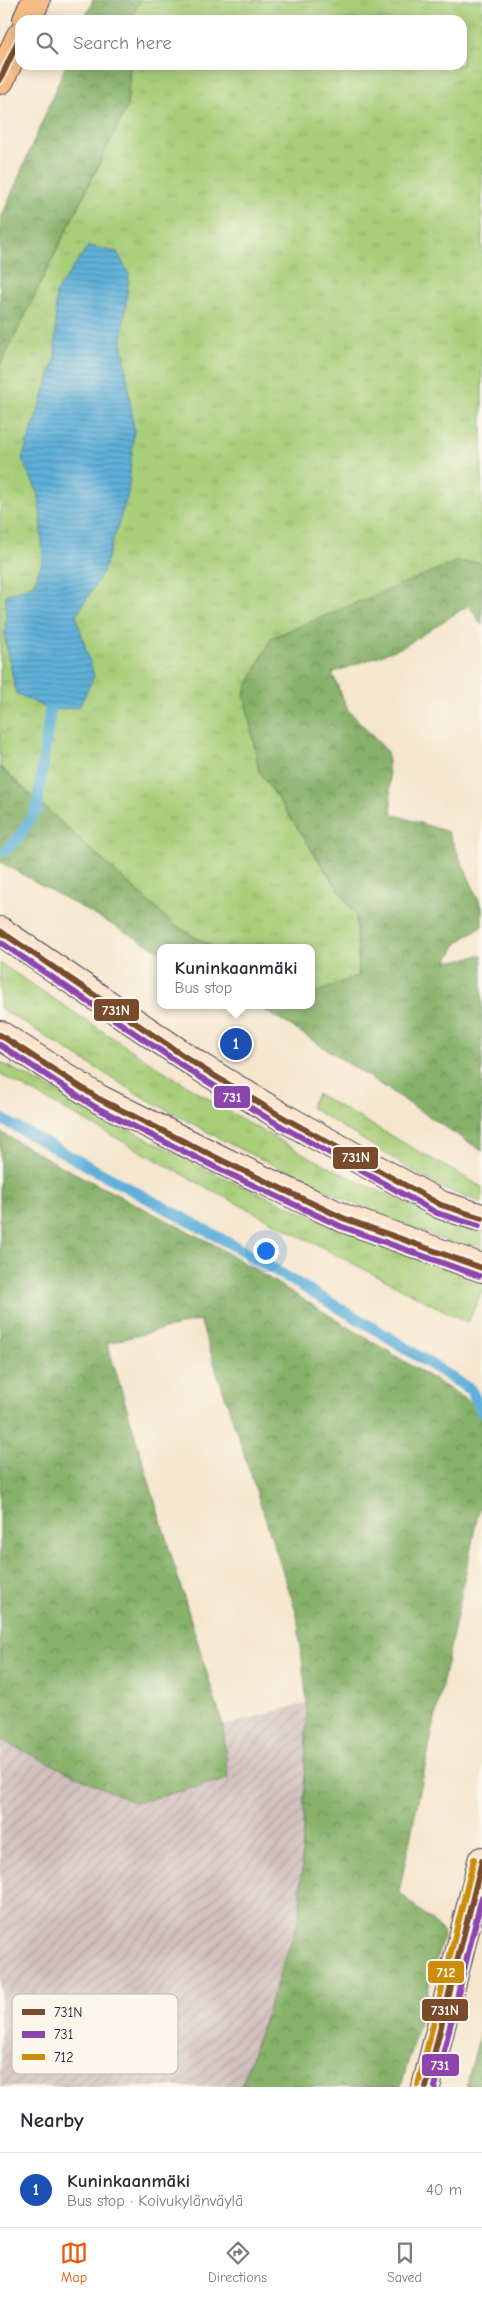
<!DOCTYPE html>
<html lang="en">
<head>
<meta charset="utf-8">
<style>
  :root { --surface:#fff; --page:#f7f7f7; --text:#2b2b33; --muted:#7c7c81; --line:#e1e1e2; --accent:#ea580c }
  body { margin:0; font-family:"Comic Neue",sans-serif; background:var(--page); color:var(--text) }
  .you { position:absolute; left:265px; top:1250px; width:18px; height:18px; margin:-12px; border:4px solid #fff; border-radius:50%; background:#1a73e8; box-shadow:0 0 0 8px #1a73e833 }
  .badge { display:grid; place-items:center; width:32px; height:32px; border-radius:50%; background:var(--accent); color:#fff; font-size:16px; font-weight:700 }
  .pin { position:absolute; translate:-50% -50%; border:2px solid #fff; box-shadow:0 1px 5px #0006 }
  .popup { position:absolute; left:157px; top:944px; width:158px; height:65px; box-sizing:border-box; display:grid; place-content:center; border-radius:10px; background:var(--surface); filter:drop-shadow(0 1px 4px #0005); font-size:16px; white-space:nowrap; color:var(--muted) }
  .popup b { font-size:19px; color:var(--text) }
  .popup::after { content:''; position:absolute; left:50%; top:100%; margin-left:-10px; border:10px solid transparent; border-top-color:var(--surface) }
  .list { margin:0; padding:0; list-style:none }
  h2 { display:flex; justify-content:space-between; align-items:center; height:65px; margin:0; padding:0 20px; font-size:21px }
  h2 small { font-size:16px; font-weight:400; color:var(--muted) }
  .list li { display:grid; grid-template-columns:32px 1fr auto; gap:15px; align-items:center; box-sizing:border-box; height:75px; padding:0 20px; border-top:1px solid var(--line) }
  .list b { display:block; font-size:19px; white-space:nowrap }
  .list p { margin:0; font-size:16px; white-space:nowrap; color:var(--muted) }
  .list em { font-size:16px; font-style:normal; color:var(--muted) }
  .icon { flex:none; width:28px; height:28px; fill:none; stroke:currentColor; stroke-width:2; stroke-linecap:round; stroke-linejoin:round }
  .map { position:relative; flex:none; width:482px; height:2087px; overflow:hidden }
  .search { position:absolute; background:var(--surface); box-shadow:0 2px 12px #0003; left:15px; right:15px; top:15px; height:55px; display:flex; align-items:center; gap:12px; box-sizing:border-box; padding:0 18px; border-radius:15px; color:var(--muted); font-size:19px }
  .sheet { height:140px; background:var(--surface) }
  nav { display:flex; justify-content:space-around; align-items:center; box-sizing:border-box; height:70px; border-top:1px solid var(--line); background:var(--surface); font-size:14px; color:var(--muted) }
  nav a { display:grid; justify-items:center; gap:2px }
  nav .on { color:var(--accent) }
  .map>svg:first-child { display:block }
  .industrial { fill:url(#industrial-furrows) }
  .grass { fill:url(#grass-tufts); stroke:#65785a }
  .forest { fill:url(#forest-crowns); stroke:#546a52 }
  .water { fill:url(#water-rules); stroke:#40698a }
  .lines { fill:none; stroke-linecap:round; stroke-linejoin:round }
  .stream { stroke:#5eb0d9; stroke-width:11 }
  .secondary-casing { stroke:#423f51; stroke-width:30 }
  .highway-casing { stroke:#423f51; stroke-width:30 }
  .secondary { stroke:#fce5cf; stroke-width:28 }
  .highway { stroke:#f7bd88; stroke-width:28 }
  .bus-1-casing { stroke:#fbf7ec; stroke-width:10 }
  .bus-2-casing { stroke:#fbf7ec; stroke-width:10 }
  .bus-3-casing { stroke:#fbf7ec; stroke-width:10 }
  .bus-1 { stroke:#7a4b2a; stroke-width:6 }
  .bus-2 { stroke:#8e44ad; stroke-width:6 }
  .bus-3 { stroke:#cc8c0c; stroke-width:6 }
  .key { fill:#fbf7ec; stroke:#bab7b7; stroke-width:1 }
  .key-label { font-size:14px; fill:#22223b }
  .line-badge { stroke:#fbf7ec; stroke-width:2 }
  .badge-label { font-size:14px; text-anchor:middle; font-weight:bold; fill:#fff }
</style>
</head>
<body>
<div class="map">
<svg width="482" height="2087" viewBox="0 0 482 2087">
  <defs>
    <pattern id="industrial-furrows" width="10" height="10" patternUnits="userSpaceOnUse" patternTransform="scale(1.25)"><rect width="10" height="10" fill="#d1bfbd"/><path d="M-1 1l2-2M0 10L10 0M9 11l2-2" fill="none" stroke="#b3a4a3"/></pattern>
    <pattern id="grass-tufts" width="24" height="20" patternUnits="userSpaceOnUse" patternTransform="scale(1.25)"><rect width="24" height="20" fill="#a8ce79"/><path d="M3 7l-1-3M5 7V3M7 7l1-3M15 17l-1-3M17 17v-4M19 17l1-3" fill="none" stroke="#90b16a"/></pattern>
    <pattern id="forest-crowns" width="20" height="18" patternUnits="userSpaceOnUse" patternTransform="scale(1.25)"><rect width="20" height="18" fill="#86b169"/><path d="M2 6a3 3 0 1 1 6 0M12 15a3 3 0 1 1 6 0" fill="none" stroke="#6d9058"/></pattern>
    <pattern id="water-rules" width="6" height="5" patternUnits="userSpaceOnUse" patternTransform="scale(1.25)"><rect width="6" height="5" fill="#5eb0d9"/><path d="M0 2.5h6" fill="none" stroke="#4d8fb1"/></pattern>
  </defs>
  <rect width="100%" height="100%" fill="#fbf7ec"/>
  <filter id="ink" filterUnits="userSpaceOnUse"><feTurbulence type="fractalNoise" baseFrequency=".02" numOctaves="2"/><feDisplacementMap in="SourceGraphic" scale="10" xChannelSelector="R" yChannelSelector="G"/><feConvolveMatrix kernelMatrix="1 2 1 2 8 2 1 2 1" color-interpolation-filters="sRGB"/></filter>
  <filter id="wash" filterUnits="userSpaceOnUse"><feTurbulence type="fractalNoise" baseFrequency=".0096" numOctaves="4" result="noise"/><feDisplacementMap in="SourceGraphic" scale="20" xChannelSelector="R" yChannelSelector="G"/><feGaussianBlur stdDeviation="1.12" result="paint"/><feColorMatrix in="noise" values="0 0 0 0 0 0 0 0 0 0 0 0 0 0 0 0 0 1.4 0 .05"/><feComposite in="paint" operator="in"/></filter>
  <g filter="url(#wash)">
    <rect width="100%" height="100%" fill="#f5e6cd"/>
    <path class="industrial" d="M307 1703 300 1916 241 2087H0V1740L135 1803 228 1779 223 1726Z"/>
    <path class="grass" d="M140 0H482V565L479 562 271 638 310 848 356 915 359 975 311 995V948H215L174 925 0 767V366L127 107 130 65H462V20H133V14Z
      M0 963C127 1047 254 1136 394 1198 422 1211 452 1222 482 1233V1252L446 1241 386 1219 232 1145 141 1096 0 1008Z
      M0 1062 209 1171 338 1228 482 1280V1291L468 1323 211 1190 0 1074Z
      M317 1094 482 1187V1203L441 1188 310 1107Z"/>
    <path class="forest" d="M93 0H140L133 14V20H84Z
      M66 65H130L127 107 0 366V221Z
      M455 562H479L482 565V625L469 605 403 647 332 673 348 710 387 751 392 814 448 832 482 907V926L458 942 447 962 482 955V1151L291 1026 255 1005H311V995L359 975 356 915 259 771 244 693 271 638Z
      M0 767 174 925 215 948H161V952L0 862Z
      M0 1132 61 1166 213 1244 482 1409V1495L399 1892 444 1932 401 2087H241L300 1916 307 1703 297 1615 200 1320 107 1343 223 1726 228 1779 135 1803 0 1740Z
      M482 2026V2087H466Z"/>
    <path class="water" d="M88 246 117 252 129 274 122 340 134 430 128 494 103 572 76 616 94 676 79 707 50 710 16 693 5 640 6 595 34 584 43 559 39 495 22 459 55 360 56 292Z"/>
    <g class="lines">
      <path class="stream" d="M6 851 16 840 37 809 50 710
        M0 1118 231 1244 385 1335 471 1390 482 1412"/>
    </g>
  </g>
  <g filter="url(#ink)">
    <g class="lines">
      <defs>
        <path id="secondary" d="M0 931 200 1067 279 1115 441 1205 482 1218
          M0 1035 99 1099 225 1162 343 1218 482 1268
          M426 2087 482 1861"/>
        <path id="highway" d="M27 20 36 0
          M0 80 20 37"/>
      </defs>
      <use href="#secondary" class="secondary-casing"/>
      <use href="#highway" class="highway-casing"/>
      <use href="#secondary" class="secondary"/>
      <use href="#highway" class="highway"/>
      <defs>
        <path id="bus-1" d="M0 80 20 37
          M0 931 200 1067 279 1115 441 1205 482 1218
          M0 1035 99 1099 225 1162 343 1218 482 1268
          M426 2087 482 1861"/>
        <path id="bus-2" d="M0 942 195 1074 274 1122 437 1213 479 1226
          M0 1045 95 1107 221 1170 340 1226 479 1276
          M435 2087 482 1897"/>
        <path id="bus-3" d="M418 2085 474 1859"/>
      </defs>
      <use href="#bus-1" class="bus-1-casing"/>
      <use href="#bus-2" class="bus-2-casing"/>
      <use href="#bus-3" class="bus-3-casing"/>
      <use href="#bus-1" class="bus-1"/>
      <use href="#bus-2" class="bus-2"/>
      <use href="#bus-3" class="bus-3"/>
    </g>
  </g>
  <rect x="12" y="1994" width="166" height="80" rx="8" class="key"/>
  <rect x="22" y="2009" width="23" height="6" fill="#7a4b2a"/>
  <rect x="22" y="2031" width="23" height="7" fill="#8e44ad"/>
  <rect x="22" y="2054" width="23" height="6" fill="#cc8c0c"/>
  <g class="key-label">
    <text x="54" y="2017">731N</text>
    <text x="54" y="2039">731</text>
    <text x="54" y="2062">712</text>
  </g>
  <g class="line-badge">
    <rect x="93" y="998" width="47" height="24" rx="5" fill="#7a4b2a"/>
    <rect x="213" y="1085" width="38" height="24" rx="5" fill="#8e44ad"/>
    <rect x="332" y="1146" width="47" height="24" rx="5" fill="#7a4b2a"/>
    <rect x="427" y="1960" width="38" height="24" rx="5" fill="#cc8c0c"/>
    <rect x="421" y="1998" width="48" height="24" rx="5" fill="#7a4b2a"/>
    <rect x="421" y="2053" width="39" height="24" rx="5" fill="#8e44ad"/>
  </g>
  <g class="badge-label">
    <text x="116" y="1015">731N</text>
    <text x="232" y="1102">731</text>
    <text x="356" y="1162">731N</text>
    <text x="446" y="1977">712</text>
    <text x="445" y="2015">731N</text>
    <text x="440" y="2070">731</text>
  </g>
</svg>
<div class="you"></div>
<div class="pin badge" style="left:236px;top:1044px;background:#1a4fb4">1</div>
<div class="popup"><b>Kuninkaanmäki</b>Bus stop</div>
<div class="search"><svg class="icon" aria-label="search" viewBox="0 0 24 24"><circle cx="10" cy="10" r="6"/><path d="M15 15l6 6"/></svg>Search here</div>
</div>
<section class="sheet">
<h2>Nearby<small></small></h2>
<ul class="list">
<li><span class="badge" style="background:#1a4fb4">1</span><div><b>Kuninkaanmäki</b><p>Bus stop · Koivukylänväylä</p></div><em>40 m</em></li>
</ul>
</section>
<nav>
<a class="on"><svg class="icon" aria-label="map" viewBox="0 0 24 24"><path d="M3 6l6-2 6 2 6-2v14l-6 2-6-2-6 2zM9 4v14M15 6v14"/></svg>Map</a>
<a><svg class="icon" aria-label="directions" viewBox="0 0 24 24"><path d="M12 3l9 9-9 9-9-9zM9 14v-3h6M13 9l2 2-2 2"/></svg>Directions</a>
<a><svg class="icon" aria-label="saved" viewBox="0 0 24 24"><path d="M7 4h10v16l-5-4-5 4z"/></svg>Saved</a>
</nav>
</body>
</html>
